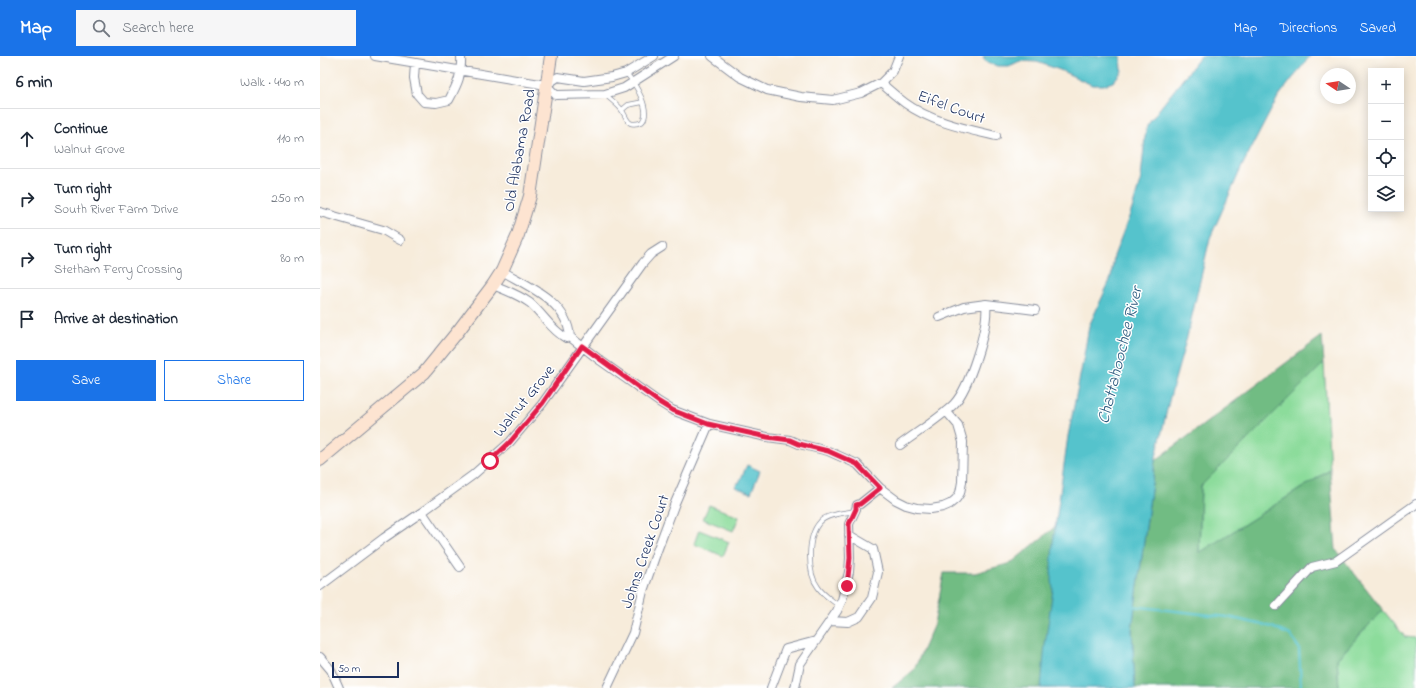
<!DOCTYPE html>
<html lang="en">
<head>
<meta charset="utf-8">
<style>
  :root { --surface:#fff; --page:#f6f6f7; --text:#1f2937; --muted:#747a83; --line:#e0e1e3; --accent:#1a73e8 }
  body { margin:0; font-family:"Indie Flower",sans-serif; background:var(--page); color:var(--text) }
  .controls { position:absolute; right:12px; top:12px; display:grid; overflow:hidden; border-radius:0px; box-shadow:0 2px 10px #0003 }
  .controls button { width:36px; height:36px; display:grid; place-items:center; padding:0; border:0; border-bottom:1px solid var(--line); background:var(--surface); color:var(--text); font:20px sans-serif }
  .compass { position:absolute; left:1000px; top:12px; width:36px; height:36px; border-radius:50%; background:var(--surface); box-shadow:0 2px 10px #0003; rotate:282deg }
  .scale { position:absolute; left:12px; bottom:10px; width:67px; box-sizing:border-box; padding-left:4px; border:2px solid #1b2f5e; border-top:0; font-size:11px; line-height:14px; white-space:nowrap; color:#1b2f5e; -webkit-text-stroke:3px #fff; paint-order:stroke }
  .stop { position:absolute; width:12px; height:12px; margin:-9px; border:3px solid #e11d48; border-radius:50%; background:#fff }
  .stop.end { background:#e11d48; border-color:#fff; box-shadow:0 1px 4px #0008 }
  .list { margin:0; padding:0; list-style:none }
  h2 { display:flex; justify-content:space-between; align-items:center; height:52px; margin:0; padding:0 16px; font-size:17px }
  h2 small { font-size:13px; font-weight:400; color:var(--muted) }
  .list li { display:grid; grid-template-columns:26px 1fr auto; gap:12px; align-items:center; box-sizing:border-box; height:60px; padding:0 16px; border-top:1px solid var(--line) }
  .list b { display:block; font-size:15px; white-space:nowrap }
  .list p { margin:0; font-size:13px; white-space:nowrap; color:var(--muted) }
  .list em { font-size:13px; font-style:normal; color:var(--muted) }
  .actions { display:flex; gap:8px; padding:12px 16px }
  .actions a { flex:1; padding:9px 0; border:1px solid var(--accent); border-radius:0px; text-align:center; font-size:14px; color:var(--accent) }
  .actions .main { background:var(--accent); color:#fff }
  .icon { flex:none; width:22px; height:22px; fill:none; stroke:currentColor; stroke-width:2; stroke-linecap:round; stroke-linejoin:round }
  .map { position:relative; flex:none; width:1096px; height:632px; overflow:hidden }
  header { display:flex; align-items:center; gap:24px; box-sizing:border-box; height:56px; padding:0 20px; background:var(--accent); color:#fff }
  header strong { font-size:19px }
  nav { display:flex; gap:22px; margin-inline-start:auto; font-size:14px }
  .search { width:280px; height:36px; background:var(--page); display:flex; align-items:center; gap:10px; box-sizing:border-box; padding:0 14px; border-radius:0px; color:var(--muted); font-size:15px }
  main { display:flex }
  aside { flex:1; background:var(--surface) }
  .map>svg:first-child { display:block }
  .green { fill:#8cdc9b; stroke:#54867c }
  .forest { fill:#71bc83; stroke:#467670 }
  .water { fill:#55c3cc; stroke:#387995 }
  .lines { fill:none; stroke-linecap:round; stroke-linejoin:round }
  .stream { stroke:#55c3cc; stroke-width:2.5 }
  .service-casing { stroke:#898e9c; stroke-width:5.5 }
  .minor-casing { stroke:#898e9c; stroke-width:10 }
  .secondary-casing { stroke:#898e9c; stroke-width:14 }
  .service { stroke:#fff; stroke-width:4 }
  .minor { stroke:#fff; stroke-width:8 }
  .secondary { stroke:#fde4d1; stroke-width:12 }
  .route { stroke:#e11d48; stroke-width:5 }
  .labels { text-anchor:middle; stroke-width:3; stroke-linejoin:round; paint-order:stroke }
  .street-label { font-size:16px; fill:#1b2f5e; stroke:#fff }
  .water-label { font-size:17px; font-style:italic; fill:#2c5b7f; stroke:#fff }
</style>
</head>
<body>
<header>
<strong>Map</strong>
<div class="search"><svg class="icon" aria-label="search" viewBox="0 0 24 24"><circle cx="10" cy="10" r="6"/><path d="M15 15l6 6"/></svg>Search here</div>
<nav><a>Map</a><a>Directions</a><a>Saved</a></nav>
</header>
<main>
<aside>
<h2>6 min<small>Walk · 440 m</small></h2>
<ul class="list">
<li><svg class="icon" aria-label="ahead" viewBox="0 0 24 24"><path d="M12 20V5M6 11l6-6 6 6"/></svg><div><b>Continue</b><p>Walnut Grove</p></div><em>110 m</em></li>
<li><svg class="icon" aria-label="right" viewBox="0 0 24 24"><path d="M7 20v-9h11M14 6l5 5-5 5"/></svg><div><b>Turn right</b><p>South River Farm Drive</p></div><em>250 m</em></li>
<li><svg class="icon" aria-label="right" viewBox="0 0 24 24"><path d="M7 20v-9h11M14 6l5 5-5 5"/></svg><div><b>Turn right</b><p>Stetham Ferry Crossing</p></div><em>80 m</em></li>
<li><svg class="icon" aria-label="arrive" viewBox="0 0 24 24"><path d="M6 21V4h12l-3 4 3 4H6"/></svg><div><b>Arrive at destination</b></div></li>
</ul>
<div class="actions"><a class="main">Save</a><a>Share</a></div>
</aside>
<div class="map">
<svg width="1096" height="632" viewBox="0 0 1096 632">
  <rect width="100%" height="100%" fill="#fff"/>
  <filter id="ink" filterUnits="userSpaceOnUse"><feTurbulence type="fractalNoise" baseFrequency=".025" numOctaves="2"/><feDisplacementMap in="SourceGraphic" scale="8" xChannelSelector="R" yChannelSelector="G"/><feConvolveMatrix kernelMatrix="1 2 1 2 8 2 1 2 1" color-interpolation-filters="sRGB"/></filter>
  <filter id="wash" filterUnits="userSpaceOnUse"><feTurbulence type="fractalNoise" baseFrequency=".012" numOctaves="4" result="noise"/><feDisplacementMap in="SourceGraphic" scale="16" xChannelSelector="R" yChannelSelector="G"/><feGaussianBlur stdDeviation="0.9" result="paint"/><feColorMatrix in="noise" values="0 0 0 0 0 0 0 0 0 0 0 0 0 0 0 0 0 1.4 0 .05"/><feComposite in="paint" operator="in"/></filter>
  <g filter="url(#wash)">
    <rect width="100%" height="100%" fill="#f7ecdb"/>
    <path class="green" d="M1004 307 1010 414 879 498 881 430Z
      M389 449 419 461 413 475 383 463Z
      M379 474 409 486 403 500 374 488Z
      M1063 554 1085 581 1096 582V632H1019L1017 603Z"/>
    <path class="forest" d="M1002 280 1004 307 881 430 879 497 1010 414 1016 494 1063 554 1017 603 1019 632H815L812 573 835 405Z
      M762 449 737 632H572L594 614 614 568 624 517H655L691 507Z"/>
    <path class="water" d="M663 0H801L802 15 793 26 784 29H772L740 14 717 6 700 5 689 10H677L665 5Z
      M881 0H990L958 41 923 108 890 182 867 281 850 341 835 405 812 573 815 632H721L725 589 733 533 731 515 733 487 748 380 763 305 769 270 791 222 794 200 812 153 821 122 825 81 827 70 837 56Z
      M427 409 440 415 431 437 415 431 417 427H419Z"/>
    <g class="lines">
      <path class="stream" d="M812 550 908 561 952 571 970 579 979 592 981 632"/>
    </g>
  </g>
  <g filter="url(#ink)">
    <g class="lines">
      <defs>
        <path id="service" d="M285 38C290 43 297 48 301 53 308 62 306 72 322 66 332 55 315 27 306 17
          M302 54 308 49 323 46
          M519 550C512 544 503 539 498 531 487 517 487 480 500 466 506 458 525 457 535 455"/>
        <path id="minor" d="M55 0 226 29
          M392 0 420 21 447 34 481 41 513 44 541 37 561 27 573 15 579 0
          M95 7 94 22 97 38 104 46 116 47 129 44C138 27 142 19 141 0
          M561 27C569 34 577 41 585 47 611 66 646 73 676 80
          M226 29 236 39 285 38 304 32 354 0
          M226 29 238 21 264 25 292 21 306 17 334 0
          M0 156 63 174 80 184
          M182 215C209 231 247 245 250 281
          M173 229C186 234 199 239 210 247 223 258 231 274 246 282L250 281 281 305 339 346 352 354 389 368 447 381 470 384 479 388 508 395 537 408 560 432 576 444 586 449 597 452 611 453 623 451 630 448 636 443 640 437 642 426 643 386 638 369 626 355
          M619 261 644 251 666 248 715 254
          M580 389C596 377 620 362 634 348 649 332 669 271 666 248
          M102 456 140 511
          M0 530 64 482 102 456 153 419 190 386 222 348 323 207 331 198 342 191
          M956 550 992 511 1016 505 1096 448
          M510 565 528 566 539 561 552 542 558 516 553 493 529 479
          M0 601 11 614 19 632
          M287 632 313 577 323 535 337 495 355 447 389 368
          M451 632 466 593 496 585
          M475 632 480 608 517 555 522 544 529 516 530 502 529 468 536 453 537 449 540 448 560 432"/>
        <path id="secondary" d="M0 404 104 317 139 274 173 229 182 215 198 179 210 140 231 0"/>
      </defs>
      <use href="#service" class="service-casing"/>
      <use href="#minor" class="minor-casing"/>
      <use href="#secondary" class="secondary-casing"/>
      <use href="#service" class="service"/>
      <use href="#minor" class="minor"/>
      <use href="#secondary" class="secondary"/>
    </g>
  </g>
  <g class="lines" filter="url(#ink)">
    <path class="route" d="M170 405 190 386 222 348 262 290 339 346 352 354 388 368 447 381 470 384 479 388 508 395 537 408 560 432 540 448 536 449V453L529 468 530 502 527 530"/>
  </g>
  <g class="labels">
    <g class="street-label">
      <text transform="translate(632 50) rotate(20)" y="6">Eifel Court</text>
      <text transform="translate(198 94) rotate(-80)" y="6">Old Alabama Road</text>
      <text transform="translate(203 344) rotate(-51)" y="6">Walnut Grove</text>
      <text transform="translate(324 495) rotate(-71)" y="6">Johns Creek Court</text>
    </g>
    <g class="water-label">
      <text transform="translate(799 299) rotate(-76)" y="6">Chattahoochee River</text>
    </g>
  </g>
</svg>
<div class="controls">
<button>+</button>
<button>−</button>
<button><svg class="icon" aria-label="locate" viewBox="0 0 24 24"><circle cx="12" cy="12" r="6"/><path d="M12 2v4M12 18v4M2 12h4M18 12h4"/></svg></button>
<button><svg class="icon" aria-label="layers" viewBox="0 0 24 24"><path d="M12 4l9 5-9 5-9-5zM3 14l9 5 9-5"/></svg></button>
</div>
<svg class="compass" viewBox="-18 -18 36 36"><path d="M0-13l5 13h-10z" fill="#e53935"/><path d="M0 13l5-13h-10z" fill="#747a83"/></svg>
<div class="scale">50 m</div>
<div class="stop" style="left:170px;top:405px"></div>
<div class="stop end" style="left:527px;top:530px"></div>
</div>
</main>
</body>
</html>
